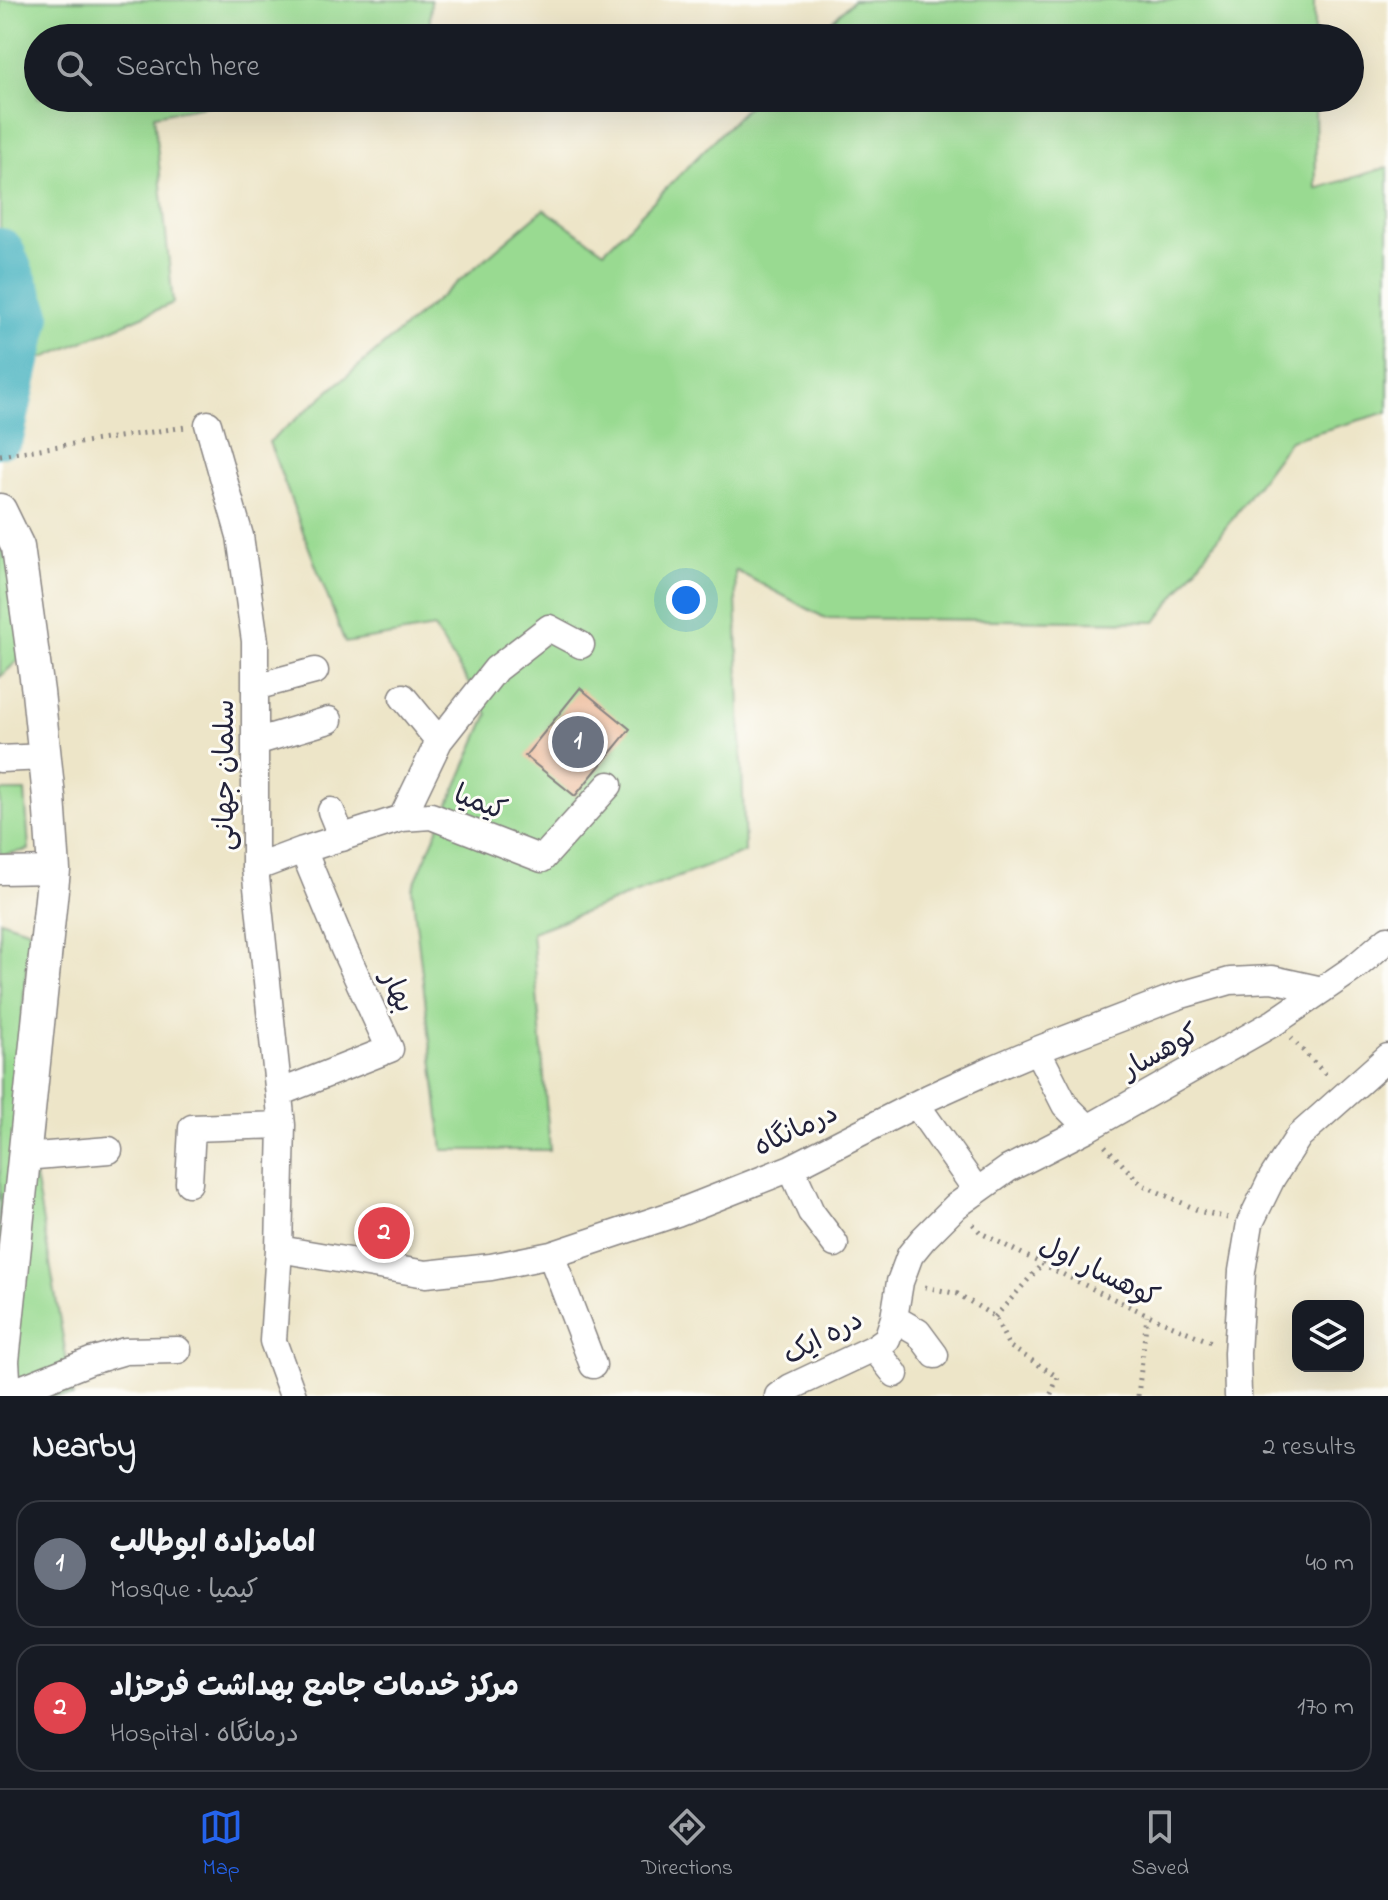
<!DOCTYPE html>
<html lang="en">
<head>
<meta charset="utf-8">
<style>
  :root { --surface:#171b24; --page:#242831; --text:#f1f3f6; --muted:#9ea1a6; --line:#363941; --accent:#2563eb }
  body { margin:0; font-family:"Indie Flower","Playpen Sans Arabic",sans-serif; background:var(--page); color:var(--text) }
  .controls { position:absolute; right:24px; bottom:24px; display:grid; overflow:hidden; border-radius:16px; box-shadow:0 8px 32px #0002 }
  .controls button { width:72px; height:72px; display:grid; place-items:center; padding:0; border:0; border-bottom:2px solid var(--line); background:var(--surface); color:var(--text); font:40px sans-serif }
  .you { position:absolute; left:686px; top:600px; width:28px; height:28px; margin:-20px; border:6px solid #fff; border-radius:50%; background:#1a73e8; box-shadow:0 0 0 12px #1a73e833 }
  .badge { display:grid; place-items:center; width:52px; height:52px; border-radius:50%; background:var(--accent); color:#fff; font-size:26px; font-weight:700 }
  .pin { position:absolute; translate:-50% -50%; border:4px solid #fff; box-shadow:0 2px 8px #0006 }
  .list { margin:0; padding:0; list-style:none }
  h2 { display:flex; justify-content:space-between; align-items:center; height:104px; margin:0; padding:0 32px; font-size:34px }
  h2 small { font-size:26px; font-weight:400; color:var(--muted) }
  .list li { display:grid; grid-template-columns:52px 1fr auto; gap:24px; align-items:center; box-sizing:border-box; height:128px; margin:0 16px 16px; padding:0 16px; border:2px solid var(--line); border-radius:24px }
  .list b { display:block; font-size:30px; white-space:nowrap }
  .list p { margin:0; font-size:26px; white-space:nowrap; color:var(--muted) }
  .list em { font-size:26px; font-style:normal; color:var(--muted) }
  .icon { flex:none; width:44px; height:44px; fill:none; stroke:currentColor; stroke-width:2; stroke-linecap:round; stroke-linejoin:round }
  .map { position:relative; flex:none; width:1388px; height:1396px; overflow:hidden }
  .search { position:absolute; background:var(--surface); box-shadow:0 8px 32px #0002; left:24px; right:24px; top:24px; height:88px; display:flex; align-items:center; gap:20px; box-sizing:border-box; padding:0 28px; border-radius:44px; color:var(--muted); font-size:30px }
  .sheet { height:392px; background:var(--surface) }
  nav { display:flex; justify-content:space-around; align-items:center; box-sizing:border-box; height:112px; border-top:2px solid var(--line); background:var(--surface); font-size:22px; color:var(--muted) }
  nav a { display:grid; justify-items:center; gap:4px }
  nav .on { color:var(--accent) }
  .map>svg:first-child { display:block }
  .green { fill:#99da91; stroke:#5e7e66; stroke-width:2 }
  .lines { fill:none; stroke-linecap:round; stroke-linejoin:round }
  .river { stroke:#43b1bf; stroke-width:50 }
  .building { fill:#eaaf8a }
  .minor-casing { stroke:#888482; stroke-width:29 }
  .tertiary-casing { stroke:#888482; stroke-width:35 }
  .path { stroke:#888482; stroke-width:5; stroke-dasharray:2 6; stroke-linecap:butt }
  .minor { stroke:#fff; stroke-width:26 }
  .tertiary { stroke:#fff; stroke-width:32 }
  .labels { text-anchor:middle; stroke-width:6; stroke-linejoin:round; paint-order:stroke }
  .street-label { font-size:28px; fill:#22223b; stroke:#fdfcf7 }
</style>
</head>
<body>
<div class="map">
<svg width="1388" height="1396" viewBox="0 0 1388 1396">
  <rect width="100%" height="100%" fill="#fdfcf7"/>
  <filter id="ink" filterUnits="userSpaceOnUse"><feTurbulence type="fractalNoise" baseFrequency=".0125" numOctaves="2"/><feDisplacementMap in="SourceGraphic" scale="16" xChannelSelector="R" yChannelSelector="G"/><feConvolveMatrix kernelMatrix="1 2 1 2 8 2 1 2 1" color-interpolation-filters="sRGB"/></filter>
  <filter id="wash" filterUnits="userSpaceOnUse"><feTurbulence type="fractalNoise" baseFrequency=".006" numOctaves="4" result="noise"/><feDisplacementMap in="SourceGraphic" scale="32" xChannelSelector="R" yChannelSelector="G"/><feGaussianBlur stdDeviation="1.8" result="paint"/><feColorMatrix in="noise" values="0 0 0 0 0 0 0 0 0 0 0 0 0 0 0 0 0 1.4 0 .05"/><feComposite in="paint" operator="in"/></filter>
  <g filter="url(#wash)">
    <rect width="100%" height="100%" fill="#ede5c8"/>
    <path class="green" d="M0 0H431L429 38H38V98H248L154 115 173 303 44 358 0 337Z
      M853 0H1314V38H815Z
      M756 98H1315L1316 189 1388 167V412L1290 440 1156 622 825 618 735 570 745 852 532 932 550 1150H443L412 889 488 714 434 628 345 643 269 442 544 209 604 251Z
      M0 546 10 561 23 656 0 677Z
      M0 791H25L29 850 0 855Z
      M0 920 30 930 17 1073 73 1396H0Z"/>
    <g class="lines">
      <path class="river" d="M0 253 26 315 0 433"/>
    </g>
    <g id="blocks">
      <path class="building" d="M580 688 630 729 575 796 525 756Z"/>
    </g>
  </g>
  <g filter="url(#ink)">
    <use href="#blocks" fill-opacity="0" stroke="#888482" stroke-width="2"/>
    <g class="lines">
      <defs>
        <path id="minor" d="M208 424 240 536 255 641V868L282 1125 279 1249 273 1341 293 1396
          M255 687 315 671
          M403 697 439 741
          M255 742 329 720
          M0 759 45 757
          M331 811 342 838
          M402 818 439 741 496 669 549 628 581 645
          M255 868 303 850 402 818 431 816 542 859 609 785
          M0 871 54 870
          M1037 1050 1065 1105 1088 1128
          M279 1093 390 1049 344 949 303 850
          M916 1104 977 1191
          M24 1157 109 1150
          M791 1168 811 1212 835 1244
          M189 1183 192 1128 282 1125
          M279 1249 426 1274 491 1267 551 1255 677 1213 791 1168 930 1097 992 1069 1037 1050 1178 996 1230 981 1272 979 1322 990
          M551 1255 593 1365
          M894 1318 918 1332 935 1355
          M874 1348 895 1374
          M5 1395 91 1361 125 1351 178 1350
          M778 1396 791 1387 874 1348 887 1339 894 1318 900 1282 910 1255 923 1239 956 1206 1008 1169 1088 1128 1275 1022 1354 968 1388 939
          M1238 1396 1237 1353 1242 1271 1250 1223 1272 1178 1299 1136 1388 1057"/>
        <path id="tertiary" d="M0 510 18 547 38 692 49 797 54 870 3 1361 5 1396"/>
      </defs>
      <use href="#minor" class="minor-casing"/>
      <use href="#tertiary" class="tertiary-casing"/>
      <path class="path" d="M0 455 185 427
        M1291 1038 1329 1078
        M1105 1146 1141 1184 1202 1212 1228 1218
        M973 1224 981 1233C1058 1272 1134 1311 1214 1343
        M925 1287 958 1294 995 1317 1009 1346 1058 1377 1050 1396
        M995 1317 1042 1264
        M1138 1396 1147 1316"/>
      <use href="#minor" class="minor"/>
      <use href="#tertiary" class="tertiary"/>
    </g>
  </g>
  <g class="labels">
    <g class="street-label">
      <text transform="translate(223 775) rotate(-90)" y="10">سلمان جهانی</text>
      <text transform="translate(481 801) rotate(21)" y="10">کیمیا</text>
      <text transform="translate(399 991) rotate(65)" y="10">بهار</text>
      <text transform="translate(1160 1050) rotate(-29)" y="10">کوهسار</text>
      <text transform="translate(795 1128) rotate(-25)" y="10">درمانگاه</text>
      <text transform="translate(1100 1270) rotate(26)" y="10">کوهسار اول</text>
      <text transform="translate(822 1336) rotate(-28)" y="10">دره ایک</text>
    </g>
  </g>
</svg>
<div class="controls">
<button><svg class="icon" aria-label="layers" viewBox="0 0 24 24"><path d="M12 4l9 5-9 5-9-5zM3 14l9 5 9-5"/></svg></button>
</div>
<div class="you"></div>
<div class="pin badge" style="left:578px;top:742px;background:#6b7280">1</div>
<div class="pin badge" style="left:384px;top:1233px;background:#e0444e">2</div>
<div class="search"><svg class="icon" aria-label="search" viewBox="0 0 24 24"><circle cx="10" cy="10" r="6"/><path d="M15 15l6 6"/></svg>Search here</div>
</div>
<section class="sheet">
<h2>Nearby<small>2 results</small></h2>
<ul class="list">
<li><span class="badge" style="background:#6b7280">1</span><div><b>امامزاده ابوطالب</b><p>Mosque · کیمیا</p></div><em>40 m</em></li>
<li><span class="badge" style="background:#e0444e">2</span><div><b>مركز خدمات جامع بهداشت فرحزاد</b><p>Hospital · درمانگاه</p></div><em>170 m</em></li>
</ul>
</section>
<nav>
<a class="on"><svg class="icon" aria-label="map" viewBox="0 0 24 24"><path d="M3 6l6-2 6 2 6-2v14l-6 2-6-2-6 2zM9 4v14M15 6v14"/></svg>Map</a>
<a><svg class="icon" aria-label="directions" viewBox="0 0 24 24"><path d="M12 3l9 9-9 9-9-9zM9 14v-3h6M13 9l2 2-2 2"/></svg>Directions</a>
<a><svg class="icon" aria-label="saved" viewBox="0 0 24 24"><path d="M7 4h10v16l-5-4-5 4z"/></svg>Saved</a>
</nav>
</body>
</html>
